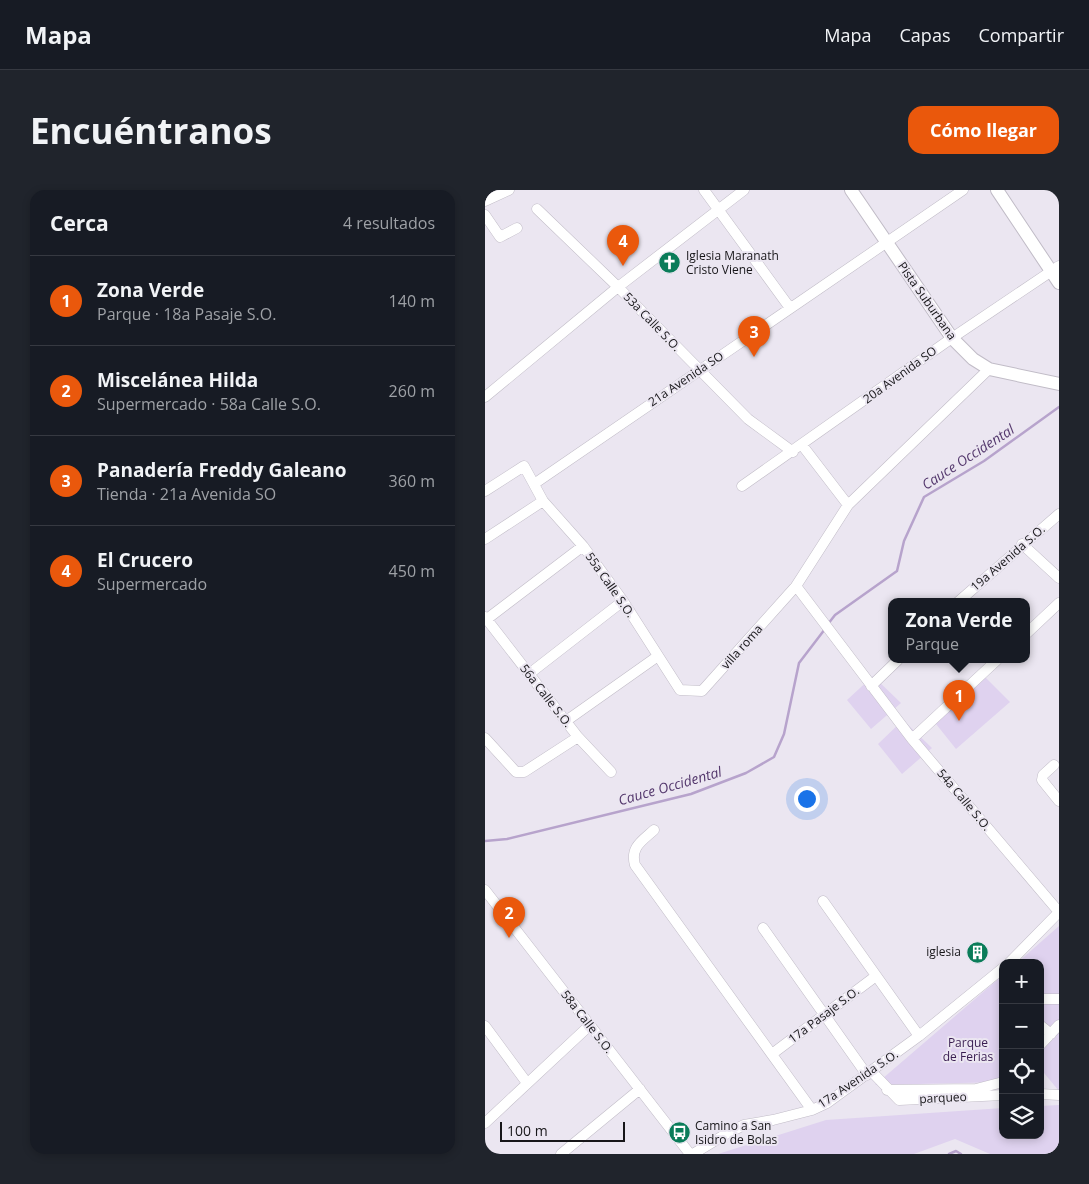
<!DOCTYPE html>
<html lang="es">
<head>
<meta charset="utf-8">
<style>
  :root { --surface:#171b24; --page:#20242c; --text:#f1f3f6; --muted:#9ea1a6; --line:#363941; --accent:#ea580c }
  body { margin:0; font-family:"Open Sans",sans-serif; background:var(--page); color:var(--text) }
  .controls { position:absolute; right:15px; bottom:15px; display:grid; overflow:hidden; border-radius:10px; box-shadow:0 2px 8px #0003 }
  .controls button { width:45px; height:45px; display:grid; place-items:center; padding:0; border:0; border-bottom:1px solid var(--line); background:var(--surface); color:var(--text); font:25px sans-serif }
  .scale { position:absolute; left:15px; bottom:12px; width:125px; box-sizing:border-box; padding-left:5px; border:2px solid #171619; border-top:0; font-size:14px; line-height:18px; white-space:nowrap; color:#171619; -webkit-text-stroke:4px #ebe6f1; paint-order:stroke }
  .you { position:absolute; left:321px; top:608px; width:18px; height:18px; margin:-12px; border:4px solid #fff; border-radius:50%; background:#1a73e8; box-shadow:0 0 0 8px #1a73e833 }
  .badge { display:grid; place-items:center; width:32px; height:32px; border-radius:50%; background:var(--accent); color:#fff; font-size:16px; font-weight:700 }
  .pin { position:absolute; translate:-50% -41px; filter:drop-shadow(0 1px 2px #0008) }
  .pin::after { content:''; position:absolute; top:26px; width:18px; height:15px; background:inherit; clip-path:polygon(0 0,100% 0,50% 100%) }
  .popup { position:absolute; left:403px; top:408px; width:142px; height:65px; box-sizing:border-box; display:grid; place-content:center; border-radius:10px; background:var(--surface); filter:drop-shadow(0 1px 4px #0005); font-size:16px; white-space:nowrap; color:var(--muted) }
  .popup b { font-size:19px; color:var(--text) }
  .popup::after { content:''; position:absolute; left:50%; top:100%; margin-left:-10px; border:10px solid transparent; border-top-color:var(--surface) }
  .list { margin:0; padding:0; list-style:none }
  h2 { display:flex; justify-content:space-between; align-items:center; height:65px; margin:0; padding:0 20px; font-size:21px }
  h2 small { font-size:16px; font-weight:400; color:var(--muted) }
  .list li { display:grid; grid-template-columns:32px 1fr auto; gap:15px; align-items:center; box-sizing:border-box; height:90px; padding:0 20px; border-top:1px solid var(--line) }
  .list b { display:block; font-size:19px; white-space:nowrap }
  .list p { margin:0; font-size:16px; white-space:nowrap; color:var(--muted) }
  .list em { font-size:16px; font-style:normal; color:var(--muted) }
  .icon { flex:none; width:28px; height:28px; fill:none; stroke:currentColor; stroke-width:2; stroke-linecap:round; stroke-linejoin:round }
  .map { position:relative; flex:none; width:574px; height:964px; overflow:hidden; border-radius:15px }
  header { display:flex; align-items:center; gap:30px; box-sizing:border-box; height:70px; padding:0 25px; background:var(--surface); border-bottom:1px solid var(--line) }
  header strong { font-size:24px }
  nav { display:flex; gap:28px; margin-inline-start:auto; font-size:18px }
  .intro { display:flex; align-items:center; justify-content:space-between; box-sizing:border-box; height:120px; padding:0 30px }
  h1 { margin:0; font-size:35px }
  .button { padding:12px 22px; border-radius:15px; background:var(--accent); color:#fff; font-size:18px; font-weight:700 }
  main { display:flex; gap:30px; padding:0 30px }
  aside { flex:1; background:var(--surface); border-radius:15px; box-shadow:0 2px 8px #0003 }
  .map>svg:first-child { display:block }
  .green { fill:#dfd2ef }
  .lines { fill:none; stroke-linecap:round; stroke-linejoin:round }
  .stream { stroke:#b7a3cc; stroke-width:2.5 }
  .minor-casing { stroke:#c1bcc7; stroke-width:11 }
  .major-casing { stroke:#c1bcc7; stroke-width:14 }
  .minor { stroke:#fff; stroke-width:10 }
  .major { stroke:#fff; stroke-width:12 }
  .labels { text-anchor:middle; stroke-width:4; stroke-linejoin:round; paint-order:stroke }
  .poi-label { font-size:12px; fill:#171619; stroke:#ebe6f1; text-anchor:start }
  .street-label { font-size:12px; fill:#171619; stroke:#ebe6f1 }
  .park-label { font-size:12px; fill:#3a1e51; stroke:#ebe6f1 }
  .water-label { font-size:14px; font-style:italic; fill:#54386d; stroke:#ebe6f1 }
</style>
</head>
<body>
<header>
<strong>Mapa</strong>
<nav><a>Mapa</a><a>Capas</a><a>Compartir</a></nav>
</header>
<div class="intro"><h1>Encuéntranos</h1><a class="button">Cómo llegar</a></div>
<main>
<aside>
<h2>Cerca<small>4 resultados</small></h2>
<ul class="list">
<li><span class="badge">1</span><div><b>Zona Verde</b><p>Parque · 18a Pasaje S.O.</p></div><em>140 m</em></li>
<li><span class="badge">2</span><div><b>Miscelánea Hilda</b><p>Supermercado · 58a Calle S.O.</p></div><em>260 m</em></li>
<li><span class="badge">3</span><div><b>Panadería Freddy Galeano</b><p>Tienda · 21a Avenida SO</p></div><em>360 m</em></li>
<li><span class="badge">4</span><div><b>El Crucero</b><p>Supermercado</p></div><em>450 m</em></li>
</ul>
</aside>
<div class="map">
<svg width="574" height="964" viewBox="0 0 574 964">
  <rect width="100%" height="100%" fill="#ebe6f1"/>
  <path class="green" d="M497 484 525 512 471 559 447 529Z
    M388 486 416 513 386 539 362 510Z
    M418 530 447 558 417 584 393 554Z
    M574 736V901L559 883 555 886V773H532Z
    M518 785V892L390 895Z
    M574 915V964H505L470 949 429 964H233L341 930 518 918V945H555V916Z"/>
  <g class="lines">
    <path class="stream" d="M343 434 350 425 412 381 419 351 439 307 499 271 574 217
      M0 651 22 649 206 604 261 583 289 567 299 544 314 473 340 439
      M464 964 471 961 476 964"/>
    <defs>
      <path id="minor" d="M219 0 305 118
        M0 11 24 0
        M52 19 133 97 263 229 308 262
        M0 25 15 47 32 38
        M0 207 133 97 259 0
        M317 255 363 315 504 179
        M49 294 478 0
        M257 296 467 148 574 76
        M0 301 39 276 58 311 98 356 138 411 195 500 217 501 311 396 363 315
        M0 349 58 311
        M537 354 574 388
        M311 396 427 549 574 722
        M473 412 574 324
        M0 427 93 547 126 582
        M2 429 98 356
        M542 443 574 413
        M44 484 138 411
        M386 496 413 470
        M81 531 173 466
        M0 548 31 582H39L93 547
        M427 549 512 470
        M569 575 558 585 557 590 574 611
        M169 640C157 651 145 657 150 675L327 920
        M0 700 205 964
        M338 711 434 846
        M278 738 382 885
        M524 773 574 722
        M555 809H574
        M555 835 566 844
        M0 836 42 893
        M555 855 574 835
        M287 864 391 786
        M387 882 414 910 518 905
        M402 900 491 899 518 892
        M555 904 574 905
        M0 933 105 835
        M76 964 155 899
        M208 964 241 944 259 935 288 930 327 920 342 913 434 846 518 778"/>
      <path id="major" d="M366 0 467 148 488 169 504 179 574 194
        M512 0 574 93"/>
    </defs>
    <use href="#minor" class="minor-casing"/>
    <use href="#major" class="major-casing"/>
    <use href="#minor" class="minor"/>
    <use href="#major" class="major"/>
  </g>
  <defs>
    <symbol id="church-disc" viewBox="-11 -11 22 22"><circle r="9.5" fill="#0a7c59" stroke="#ebe6f1"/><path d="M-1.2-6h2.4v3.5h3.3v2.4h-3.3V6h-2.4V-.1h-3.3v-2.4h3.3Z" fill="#fff"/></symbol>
    <symbol id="building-disc" viewBox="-11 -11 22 22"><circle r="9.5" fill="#0a7c59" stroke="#ebe6f1"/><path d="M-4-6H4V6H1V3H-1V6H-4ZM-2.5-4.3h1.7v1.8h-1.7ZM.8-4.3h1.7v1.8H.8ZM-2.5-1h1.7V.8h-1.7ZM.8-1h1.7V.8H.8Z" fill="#fff"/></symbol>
    <symbol id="bus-disc" viewBox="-11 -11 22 22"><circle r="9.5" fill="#0a7c59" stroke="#ebe6f1"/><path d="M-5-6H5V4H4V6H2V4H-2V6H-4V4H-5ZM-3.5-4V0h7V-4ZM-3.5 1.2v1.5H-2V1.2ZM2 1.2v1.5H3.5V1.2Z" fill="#fff"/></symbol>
  </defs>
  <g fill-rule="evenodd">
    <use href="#church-disc" x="172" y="60" width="25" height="25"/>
    <use href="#building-disc" x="480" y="750" width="25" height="25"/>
    <use href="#bus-disc" x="182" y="930" width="25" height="25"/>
  </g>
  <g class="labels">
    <g class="poi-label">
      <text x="201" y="70">Iglesia Maranath<tspan x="201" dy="14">Cristo Viene</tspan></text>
      <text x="476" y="766" text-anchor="end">iglesia</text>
      <text x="210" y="940">Camino a San<tspan x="210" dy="14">Isidro de Bolas</tspan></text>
    </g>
    <g class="street-label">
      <text transform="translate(442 111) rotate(55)" y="4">Pista Suburbana</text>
      <text transform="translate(167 132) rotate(46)" y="4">53a Calle S.O.</text>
      <text transform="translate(415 185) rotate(-36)" y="4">20a Avenida SO</text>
      <text transform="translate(201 189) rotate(-34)" y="4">21a Avenida SO</text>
      <text transform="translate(523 368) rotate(-41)" y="4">19a Avenida S.O.</text>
      <text transform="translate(125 395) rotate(55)" y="4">55a Calle S.O.</text>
      <text transform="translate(257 457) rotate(-48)" y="4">villa roma</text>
      <text transform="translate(61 506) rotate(52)" y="4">56a Calle S.O.</text>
      <text transform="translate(479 610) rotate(50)" y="4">54a Calle S.O.</text>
      <text transform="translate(339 825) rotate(-37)" y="4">17a Pasaje S.O.</text>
      <text transform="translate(102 832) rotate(52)" y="4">58a Calle S.O.</text>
      <text transform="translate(373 889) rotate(-34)" y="4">17a Avenida S.O.</text>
      <text transform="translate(458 908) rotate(-3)" y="4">parqueo</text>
    </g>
    <g class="park-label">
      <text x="483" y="857">Parque<tspan x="483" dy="14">de Ferias</tspan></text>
    </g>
    <g class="water-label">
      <text transform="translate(483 267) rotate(-33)" y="5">Cauce Occidental</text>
      <text transform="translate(185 596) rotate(-16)" y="5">Cauce Occidental</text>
    </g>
  </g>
</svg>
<div class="controls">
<button>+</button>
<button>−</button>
<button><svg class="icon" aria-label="locate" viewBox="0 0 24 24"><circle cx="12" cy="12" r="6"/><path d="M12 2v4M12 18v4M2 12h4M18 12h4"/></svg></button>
<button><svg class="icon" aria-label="layers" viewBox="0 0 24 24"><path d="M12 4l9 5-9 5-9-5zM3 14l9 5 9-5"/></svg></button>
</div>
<div class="scale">100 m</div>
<div class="you"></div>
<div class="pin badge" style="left:474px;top:531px">1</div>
<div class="popup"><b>Zona Verde</b>Parque</div>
<div class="pin badge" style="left:24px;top:748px">2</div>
<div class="pin badge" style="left:269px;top:167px">3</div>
<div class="pin badge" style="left:138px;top:76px">4</div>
</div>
</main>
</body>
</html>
